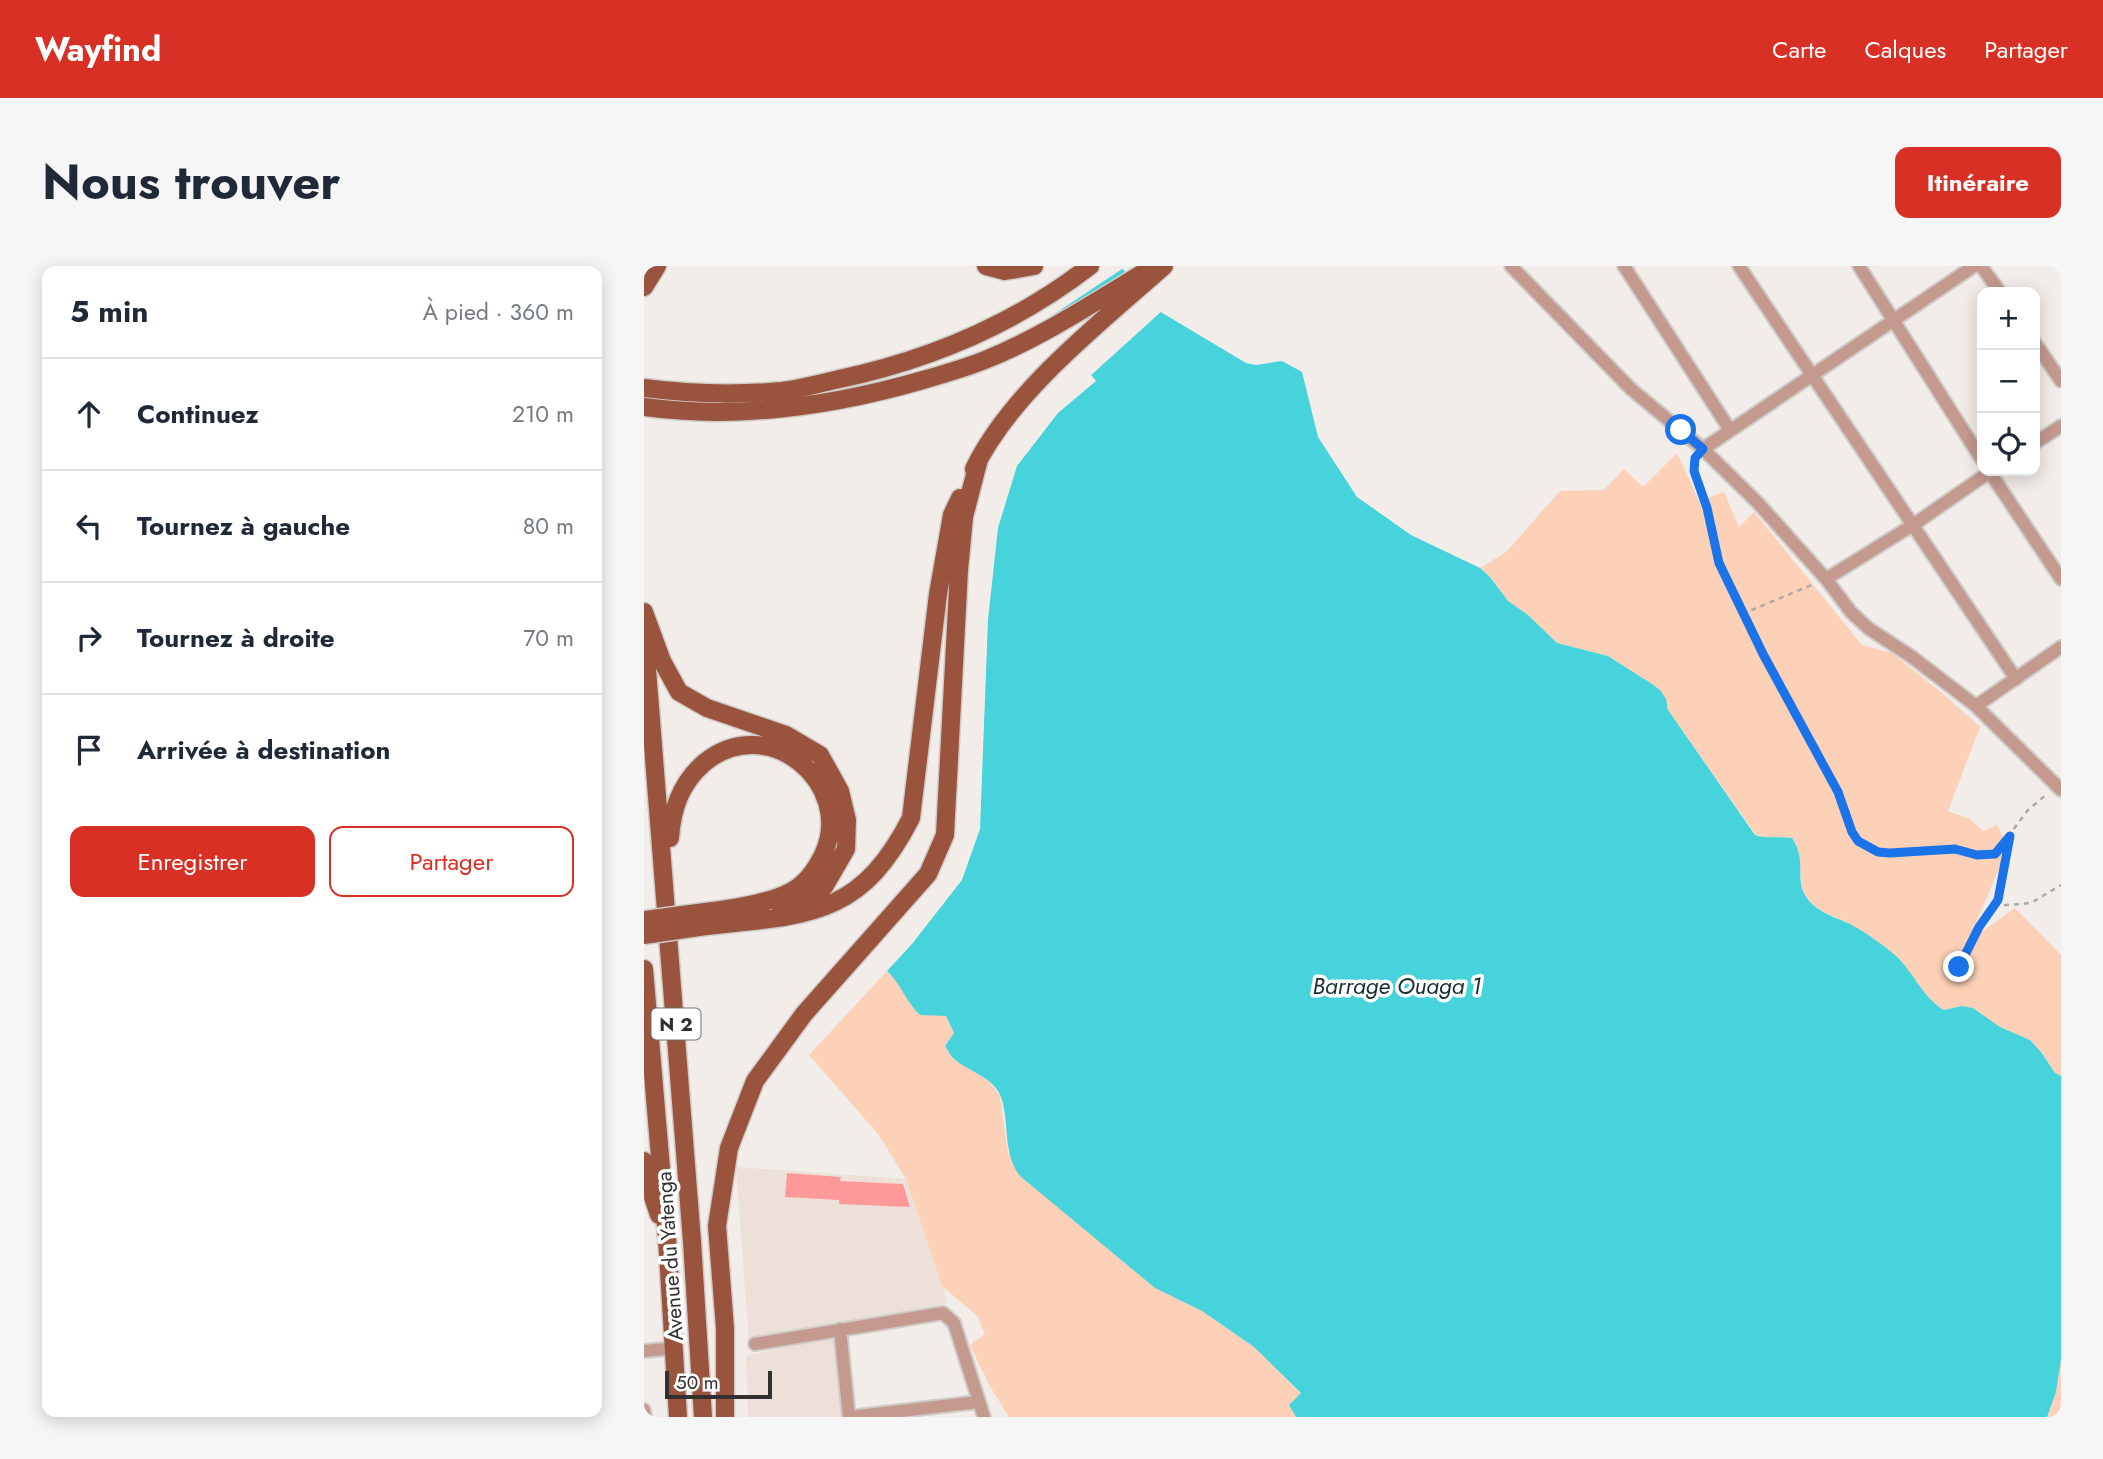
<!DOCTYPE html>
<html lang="fr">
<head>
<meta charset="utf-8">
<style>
  :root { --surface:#fff; --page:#f6f6f7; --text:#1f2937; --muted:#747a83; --line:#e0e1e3; --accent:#d93025 }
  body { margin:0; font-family:Jost,sans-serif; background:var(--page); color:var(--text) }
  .controls { position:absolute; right:21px; top:21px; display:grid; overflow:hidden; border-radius:14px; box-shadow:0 4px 18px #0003 }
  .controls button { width:63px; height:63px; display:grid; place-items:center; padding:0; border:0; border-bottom:2px solid var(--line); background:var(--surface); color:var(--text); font:35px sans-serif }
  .scale { position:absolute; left:21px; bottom:18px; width:107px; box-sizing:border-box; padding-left:7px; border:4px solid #32302f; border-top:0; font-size:19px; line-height:24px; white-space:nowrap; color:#32302f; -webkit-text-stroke:5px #fff; paint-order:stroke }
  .stop { position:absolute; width:21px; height:21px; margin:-16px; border:5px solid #1a73e8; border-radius:50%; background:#fff }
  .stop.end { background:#1a73e8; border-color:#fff; box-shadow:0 2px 7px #0008 }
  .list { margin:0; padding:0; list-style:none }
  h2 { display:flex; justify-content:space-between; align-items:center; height:91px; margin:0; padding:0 28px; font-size:30px }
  h2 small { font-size:23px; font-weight:400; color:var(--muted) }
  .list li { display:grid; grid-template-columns:46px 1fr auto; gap:21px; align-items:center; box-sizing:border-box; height:112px; padding:0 28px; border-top:2px solid var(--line) }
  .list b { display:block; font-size:26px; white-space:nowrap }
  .list em { font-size:23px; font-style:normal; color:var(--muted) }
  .actions { display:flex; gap:14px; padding:21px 28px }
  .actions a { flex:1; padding:16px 0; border:2px solid var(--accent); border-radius:14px; text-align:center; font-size:24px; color:var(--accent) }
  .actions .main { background:var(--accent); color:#fff }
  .icon { flex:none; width:38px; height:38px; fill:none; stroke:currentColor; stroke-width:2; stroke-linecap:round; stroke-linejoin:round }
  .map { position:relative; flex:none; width:1417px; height:1151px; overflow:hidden; border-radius:14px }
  header { display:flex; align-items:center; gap:42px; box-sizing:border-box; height:98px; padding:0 35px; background:var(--accent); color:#fff }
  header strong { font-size:33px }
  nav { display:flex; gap:38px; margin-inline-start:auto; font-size:24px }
  .intro { display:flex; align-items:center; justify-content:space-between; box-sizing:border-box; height:168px; padding:0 42px }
  h1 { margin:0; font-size:49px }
  .button { padding:18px 32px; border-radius:14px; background:var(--accent); color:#fff; font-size:24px; font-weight:700 }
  main { display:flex; gap:42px; padding:0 42px }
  aside { flex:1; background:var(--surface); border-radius:14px; box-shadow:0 4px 18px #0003 }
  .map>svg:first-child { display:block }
  .built { fill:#ede0d9 }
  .green { fill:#fcd1b8 }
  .water { fill:#46d3dc }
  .pier { fill:#f2ede9 }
  .building { fill:#fd9a99 }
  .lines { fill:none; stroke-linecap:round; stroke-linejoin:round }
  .street-casing { stroke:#cfcbc8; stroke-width:16 }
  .primary-casing { stroke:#cfcbc8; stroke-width:21 }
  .path { stroke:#ada9a6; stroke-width:2.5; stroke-dasharray:5 5; stroke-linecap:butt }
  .street { stroke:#c49a8e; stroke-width:12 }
  .primary { stroke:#9a533d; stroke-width:18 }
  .primary-bridge-casing { stroke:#cfcbc8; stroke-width:21; stroke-linecap:butt }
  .primary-bridge { stroke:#9a533d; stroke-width:18 }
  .route { stroke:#1a73e8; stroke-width:9 }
  .labels { text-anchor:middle; stroke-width:7; stroke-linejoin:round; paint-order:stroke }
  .shield { fill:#fff; stroke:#706e6d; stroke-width:2 }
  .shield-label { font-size:19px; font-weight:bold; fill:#32302f }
  .street-label { font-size:21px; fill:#32302f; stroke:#fff }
  .water-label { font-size:23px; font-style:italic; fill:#172f30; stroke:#fff }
</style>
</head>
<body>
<header>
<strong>Wayfind</strong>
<nav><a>Carte</a><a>Calques</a><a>Partager</a></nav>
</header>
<div class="intro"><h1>Nous trouver</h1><a class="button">Itinéraire</a></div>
<main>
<aside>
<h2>5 min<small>À pied · 360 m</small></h2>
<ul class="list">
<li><svg class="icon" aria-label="ahead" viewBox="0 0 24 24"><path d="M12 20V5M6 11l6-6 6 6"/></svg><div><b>Continuez</b></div><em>210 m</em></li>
<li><svg class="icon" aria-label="left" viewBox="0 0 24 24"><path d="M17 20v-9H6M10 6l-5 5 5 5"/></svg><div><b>Tournez à gauche</b></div><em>80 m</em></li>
<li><svg class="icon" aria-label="right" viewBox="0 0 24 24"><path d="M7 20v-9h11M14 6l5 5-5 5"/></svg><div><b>Tournez à droite</b></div><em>70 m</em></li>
<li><svg class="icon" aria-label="arrive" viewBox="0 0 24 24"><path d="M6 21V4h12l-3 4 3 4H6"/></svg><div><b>Arrivée à destination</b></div></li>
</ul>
<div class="actions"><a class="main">Enregistrer</a><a>Partager</a></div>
</aside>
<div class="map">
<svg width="1417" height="1151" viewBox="0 0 1417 1151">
  <rect width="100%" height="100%" fill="#f2ede9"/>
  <path class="built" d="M92 901 262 913 304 1037 105 1076Z
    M195 1070 199 1151H104L102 1090Z"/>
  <path class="green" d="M1033 187 1055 235 1080 226 1095 261 1110 246 1218 379 1248 387 1298 427 1336 461 1304 545 1326 553 1339 565 1353 559 1364 582 1328 666 1332 670 1371 642 1417 689V810L1411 807 1397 786 1386 774 1356 761 1329 742 1318 740 1300 744 1288 737 1280 727C1256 705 1233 678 1207 659 1191 648 1174 649 1162 630 1151 613 1163 594 1148 572 1135 570 1124 573 1112 569L1024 444 1022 433 1008 418 964 390 913 377 884 349 864 335 846 311 836 302 862 286 916 225 960 224 980 203 999 221Z
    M243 705 254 715 268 741 302 750 310 767 301 780 309 793 345 815 356 830 364 887 466 984 511 1022 558 1045 610 1081 657 1128 646 1139 652 1151H365L344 1117 326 1079 341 1068 333 1050 298 1020 262 913 234 868 165 789Z
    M1417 1094V1151H1403L1412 1126Z"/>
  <path class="water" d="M476 0 515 45 602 97 612 99 638 95 658 106 674 171 713 231 767 269 836 302 846 311 864 335 884 349 913 377 964 390 1008 418 1016 424 1022 433 1024 444 1111 569C1123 573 1135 570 1148 572 1163 594 1151 611 1161 629 1171 646 1189 650 1206 658 1219 665 1234 675 1246 685 1269 702 1276 730 1300 744L1318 740 1329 742 1356 761 1386 774 1397 786 1411 807 1417 810V1094L1412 1126 1403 1151H652L645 1139 657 1127 610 1081 558 1045 511 1022 376 910C358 886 366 858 357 831 350 811 325 806 310 793 306 790 304 784 301 780L310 767 302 750 276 749C262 736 257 718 243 705L268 678 318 614 336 563 344 354 354 262 373 200 414 147 452 115 376 22Z"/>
  <path class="pier" d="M353 0H480L481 1 400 55Z
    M487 8 519 44 445 111 403 58Z"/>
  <path class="building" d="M143 907 197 911 196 915 259 918 266 941 195 938V934L141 931Z"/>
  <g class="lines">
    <defs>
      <path id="street" d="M867 0 987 123 1059 183 1114 237 1182 313 1207 346 1224 362 1268 391 1332 440 1417 524
        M980 0 1086 164
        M1095 0 1372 413
        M1215 0 1338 194
        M1337 0 1356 26
        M1391 77 1417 115
        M1391 177 1417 160
        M1059 183 1330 0
        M1345 205 1417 313
        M1182 313 1269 259 1347 205
        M1332 440 1417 381
        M196 1063 205 1151
        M111 1078 299 1047 310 1057 340 1151
        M0 1085 31 1082
        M0 1144 1 1151
        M205 1151 334 1136"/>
      <path id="primary" d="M342 0 361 5 390 0
        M0 21 13 0
        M0 122C46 128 92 129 138 125 156 123 173 118 191 114 283 95 371 58 446 0
        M0 141C94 154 189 140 279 114 300 108 321 102 341 94 398 71 451 36 504 4
        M330 203C367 126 456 57 520 0
        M0 346 18 395 35 426 63 442 142 469 176 489 196 525 203 554 202 583 180 621 155 638 137 645
        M0 365 48 975 59 1151
        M26 572C28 542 37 517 60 497 124 444 212 518 179 589 172 603 163 617 148 625 125 638 87 643 61 646
        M62 660C163 649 216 652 267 552L294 328 308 249 316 232
        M0 703 23 972 34 1151
        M0 895 3 913 15 949
        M81 1151V1062L73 960 85 882 111 815 160 748 284 608 301 569 315 304 320 251 335 193"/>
    </defs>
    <use href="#street" class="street-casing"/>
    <use href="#primary" class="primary-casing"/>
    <path class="path" d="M1051 194 1050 205 1063 242 1075 297 1119 388 1194 526 1208 566 1214 575 1234 586 1246 587 1311 583 1333 589 1351 588 1384 544 1402 529
      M1098 348 1170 318
      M1350 640 1387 637 1417 619
      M1315 701 1335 661 1354 634 1366 573"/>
    <use href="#street" class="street"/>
    <use href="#primary" class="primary"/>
    <defs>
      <path id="primary-bridge" d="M0 654 61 646
        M0 669 62 660"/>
    </defs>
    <use href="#primary-bridge" class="primary-bridge-casing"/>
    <use href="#primary-bridge" class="primary-bridge"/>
  </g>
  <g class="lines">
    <path class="route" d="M1037 164 1059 183 1051 192 1050 205 1063 242 1075 297 1119 388 1194 526 1208 566 1214 575 1234 586 1246 587 1311 583 1333 589 1351 588 1366 570 1354 634 1335 661 1315 701"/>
  </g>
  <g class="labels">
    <rect class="shield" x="7.5" y="742.5" width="49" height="31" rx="5"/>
    <g class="shield-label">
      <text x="32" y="765">N 2</text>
    </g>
    <g class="street-label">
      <text transform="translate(26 990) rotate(-94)" y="7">Avenue du Yatenga</text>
    </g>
    <g class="water-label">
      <text x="753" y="728">Barrage Ouaga 1</text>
    </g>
  </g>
</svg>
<div class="controls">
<button>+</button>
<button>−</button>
<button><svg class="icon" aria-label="locate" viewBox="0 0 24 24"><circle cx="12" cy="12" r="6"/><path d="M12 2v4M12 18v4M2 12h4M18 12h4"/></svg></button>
</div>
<div class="scale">50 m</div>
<div class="stop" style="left:1037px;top:164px"></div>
<div class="stop end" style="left:1315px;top:701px"></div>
</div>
</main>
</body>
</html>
